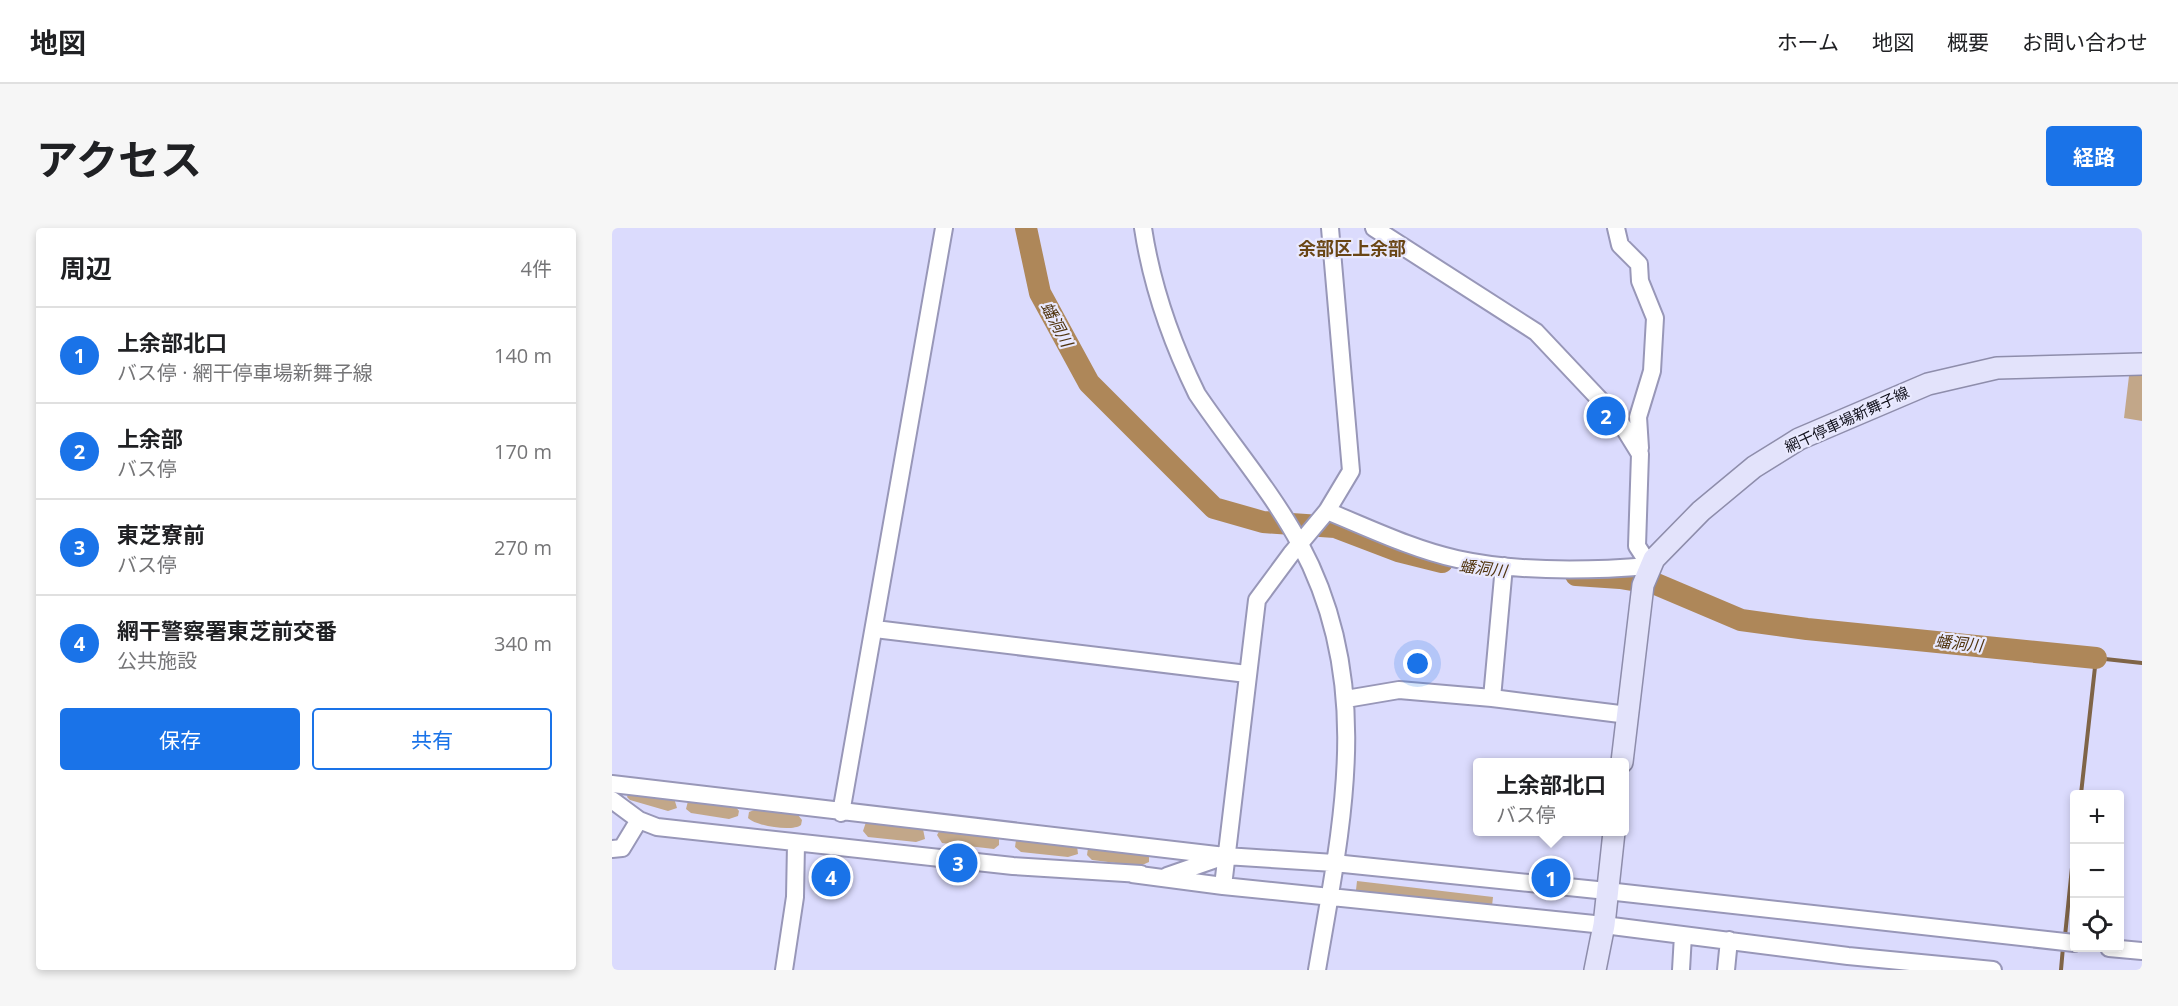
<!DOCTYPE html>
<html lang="ja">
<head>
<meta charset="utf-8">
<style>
  :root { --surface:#fff; --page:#f6f6f6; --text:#202124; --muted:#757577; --line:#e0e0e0; --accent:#1a73e8 }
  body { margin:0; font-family:"Open Sans","Noto Sans JP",sans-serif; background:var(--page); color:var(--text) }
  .controls { position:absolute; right:18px; bottom:18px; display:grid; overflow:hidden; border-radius:6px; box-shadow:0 3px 9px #0003 }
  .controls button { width:54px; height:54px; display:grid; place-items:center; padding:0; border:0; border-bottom:2px solid var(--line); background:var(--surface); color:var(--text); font:30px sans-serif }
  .you { position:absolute; left:806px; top:436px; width:21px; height:21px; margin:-15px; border:4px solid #fff; border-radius:50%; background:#1a73e8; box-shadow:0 0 0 9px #1a73e833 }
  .badge { display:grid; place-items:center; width:39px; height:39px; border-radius:50%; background:var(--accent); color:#fff; font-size:20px; font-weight:700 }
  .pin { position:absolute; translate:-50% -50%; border:3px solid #fff; box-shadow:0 2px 6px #0006 }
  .popup { position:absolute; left:861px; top:530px; width:156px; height:78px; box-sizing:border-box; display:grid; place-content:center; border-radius:6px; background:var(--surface); filter:drop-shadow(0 2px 4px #0005); font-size:20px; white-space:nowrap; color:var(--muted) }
  .popup b { font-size:22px; color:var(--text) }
  .popup::after { content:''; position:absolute; left:50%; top:100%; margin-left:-12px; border:12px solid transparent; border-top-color:var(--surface) }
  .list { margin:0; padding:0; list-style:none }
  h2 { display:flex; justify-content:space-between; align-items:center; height:78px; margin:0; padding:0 24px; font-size:26px }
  h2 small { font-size:20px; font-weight:400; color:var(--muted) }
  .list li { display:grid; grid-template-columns:39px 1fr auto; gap:18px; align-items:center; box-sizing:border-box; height:96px; padding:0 24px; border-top:2px solid var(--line) }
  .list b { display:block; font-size:22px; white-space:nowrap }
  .list p { margin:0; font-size:20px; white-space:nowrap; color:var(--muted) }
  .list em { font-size:20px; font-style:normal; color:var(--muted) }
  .actions { display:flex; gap:12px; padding:18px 24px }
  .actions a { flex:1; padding:14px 0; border:2px solid var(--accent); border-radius:6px; text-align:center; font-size:21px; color:var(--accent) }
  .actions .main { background:var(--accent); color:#fff }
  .icon { flex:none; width:33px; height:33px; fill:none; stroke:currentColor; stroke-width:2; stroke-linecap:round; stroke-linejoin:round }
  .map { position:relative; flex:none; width:1530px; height:742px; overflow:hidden; border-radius:6px }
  header { display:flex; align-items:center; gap:36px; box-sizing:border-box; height:84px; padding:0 30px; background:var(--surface); border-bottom:2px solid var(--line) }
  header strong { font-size:28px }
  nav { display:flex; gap:33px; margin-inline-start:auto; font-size:21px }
  .intro { display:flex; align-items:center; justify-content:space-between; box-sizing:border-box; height:144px; padding:0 36px }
  h1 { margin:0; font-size:42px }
  .button { padding:15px 27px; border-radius:6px; background:var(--accent); color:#fff; font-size:21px; font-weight:700 }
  main { display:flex; gap:36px; padding:0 36px }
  aside { flex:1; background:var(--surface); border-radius:6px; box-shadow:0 3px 9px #0003 }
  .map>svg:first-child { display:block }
  .green { fill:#c2a789 }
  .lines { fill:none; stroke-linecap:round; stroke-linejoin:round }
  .stream { stroke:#7f6447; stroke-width:4 }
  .river { stroke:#ae8759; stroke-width:22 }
  .minor-casing { stroke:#9897b8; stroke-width:20 }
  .major-casing { stroke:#8e8dab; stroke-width:24 }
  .minor { stroke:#fff; stroke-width:16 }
  .major { stroke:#e3e3fb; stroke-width:21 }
  .labels { text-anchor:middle; stroke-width:4.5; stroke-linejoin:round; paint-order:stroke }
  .street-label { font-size:15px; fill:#11111c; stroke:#e9e9fe }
  .water-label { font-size:16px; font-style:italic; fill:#50340f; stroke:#e9e9fe }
  .quarter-label { font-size:18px; font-weight:bold; fill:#694514; stroke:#e9e9fe }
</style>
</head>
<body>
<header>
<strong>地図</strong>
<nav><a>ホーム</a><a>地図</a><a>概要</a><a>お問い合わせ</a></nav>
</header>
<div class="intro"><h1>アクセス</h1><a class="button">経路</a></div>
<main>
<aside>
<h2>周辺<small>4件</small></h2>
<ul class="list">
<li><span class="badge">1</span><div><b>上余部北口</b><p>バス停 · 網干停車場新舞子線</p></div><em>140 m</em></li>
<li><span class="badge">2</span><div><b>上余部</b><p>バス停</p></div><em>170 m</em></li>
<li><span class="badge">3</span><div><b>東芝寮前</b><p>バス停</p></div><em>270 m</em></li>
<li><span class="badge">4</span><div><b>網干警察署東芝前交番</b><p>公共施設</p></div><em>340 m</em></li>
</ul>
<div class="actions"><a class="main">保存</a><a>共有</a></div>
</aside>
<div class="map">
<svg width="1530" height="742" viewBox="0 0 1530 742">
  <rect width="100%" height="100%" fill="#dbdbfd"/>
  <path class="green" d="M1530 147V193L1512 190 1517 148Z
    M17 564 62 570 65 580 56 583 18 572 15 569Z
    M76 573 123 578 127 583 126 588 117 591 79 585 74 581Z
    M145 581 186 587 190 592 189 597C180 604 144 598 136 590L137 584Z
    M254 594 311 601 313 611 304 614 256 609 251 603Z
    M329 600 387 609V617L382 621 330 615 325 607Z
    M404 612 465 618 466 626 456 629 409 624 403 619Z
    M476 620 537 626V634L528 638 480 632 475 627Z
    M745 653 881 669 879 687 743 671Z"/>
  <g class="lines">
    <path class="stream" d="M1469 566 1484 430 1530 435
      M1453 708 1462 620
      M1449 742 1451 719"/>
    <path class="river" d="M414 0 428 65 477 155 602 280 651 294 723 299 786 323 830 334
      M964 347 1008 350 1044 356 1129 392 1195 401 1484 430"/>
    <defs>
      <path id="minor" d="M531 0C540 59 559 113 585 166 618 215 661 265 688 316 763 455 730 595 705 742
        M762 0 924 104 1007 192 1028 226 1025 318 1038 338
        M1004 0 1008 17 1027 36 1028 53 1043 90 1040 143 1026 189 1028 220
        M715 283C757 300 800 321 845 331 904 344 977 343 1038 338
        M263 401 635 446
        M880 470 892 338
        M734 471 787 462 880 470 1016 487
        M0 556 613 628 722 635 995 663 1462 715
        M0 572 27 592 45 599 401 638 529 646
        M229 585 332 0
        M0 621 10 620 27 592
        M520 646 611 658 992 697 1236 728 1381 742
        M555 648 610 629
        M611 658 645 372 679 326 715 283 739 243 718 0
        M1497 720 1530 723
        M172 742 183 669 184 616
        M1069 742 1071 707
        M1114 742 1117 712"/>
      <path id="major" d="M1010 534 1031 357 1042 331 1089 283 1142 239 1187 211 1316 156 1385 140 1530 136
        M983 742 992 697 1002 604"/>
    </defs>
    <use href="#minor" class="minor-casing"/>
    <use href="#major" class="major-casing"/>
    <use href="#minor" class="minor"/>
    <use href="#major" class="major"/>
  </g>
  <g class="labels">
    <g class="street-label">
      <text transform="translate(1235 192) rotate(-25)" y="5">網干停車場新舞子線</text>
    </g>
    <g class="water-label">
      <text transform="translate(445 96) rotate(62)" y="6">蟠洞川</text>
      <text transform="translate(871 340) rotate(7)" y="6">蟠洞川</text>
      <text transform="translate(1347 415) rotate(6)" y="6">蟠洞川</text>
    </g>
    <g class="quarter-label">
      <text x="740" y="27">余部区上余部</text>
    </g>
  </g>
</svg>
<div class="controls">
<button>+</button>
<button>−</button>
<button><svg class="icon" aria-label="locate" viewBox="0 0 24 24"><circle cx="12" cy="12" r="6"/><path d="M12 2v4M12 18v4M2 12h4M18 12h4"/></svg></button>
</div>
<div class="you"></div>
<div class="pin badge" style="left:939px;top:650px">1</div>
<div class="popup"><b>上余部北口</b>バス停</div>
<div class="pin badge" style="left:994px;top:188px">2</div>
<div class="pin badge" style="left:346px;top:635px">3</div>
<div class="pin badge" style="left:219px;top:649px">4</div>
</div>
</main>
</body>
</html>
